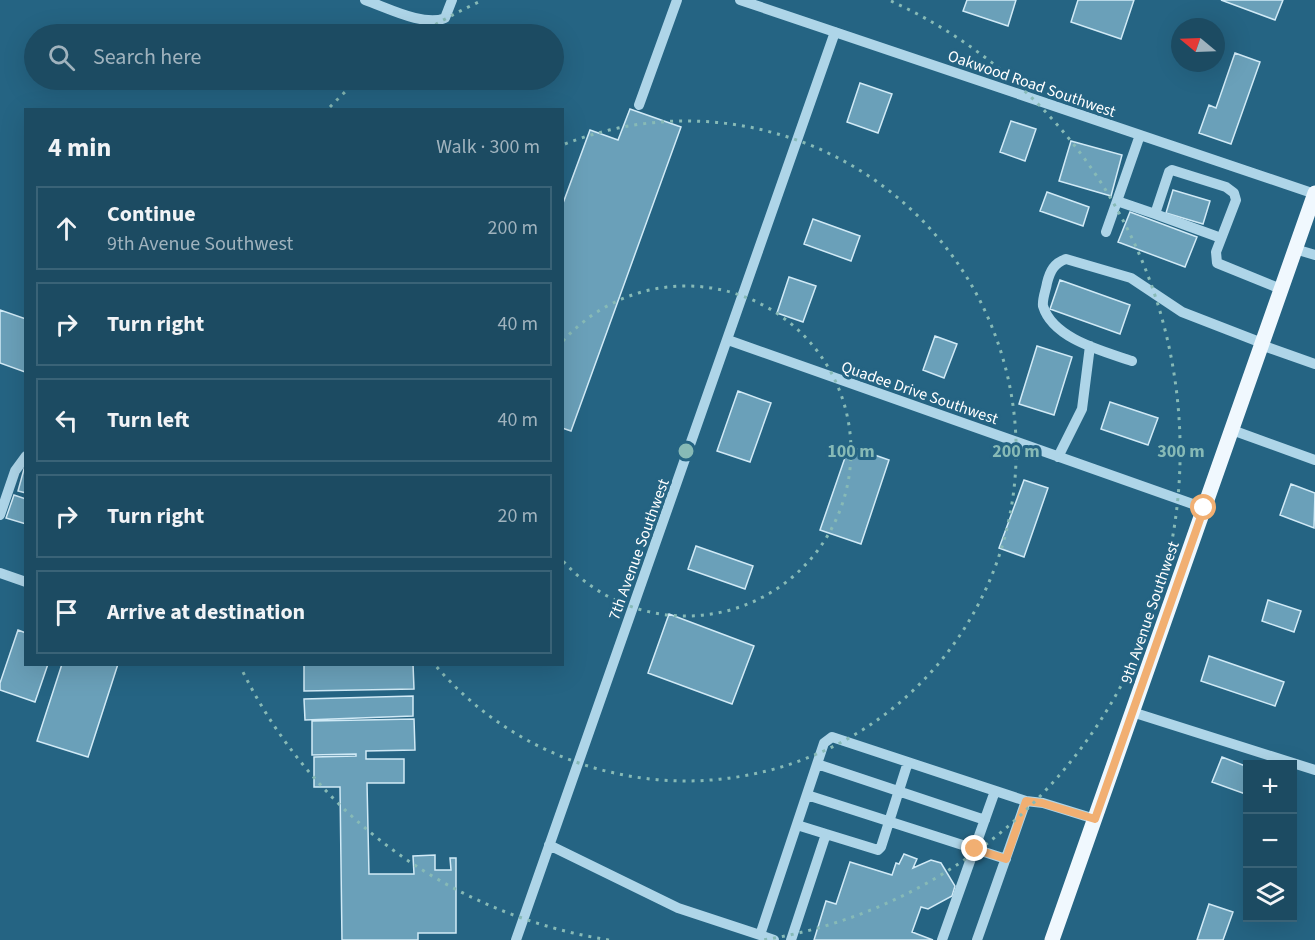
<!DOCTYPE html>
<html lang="en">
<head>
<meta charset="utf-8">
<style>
  :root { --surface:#1c4b62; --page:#29556b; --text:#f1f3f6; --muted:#a0b3be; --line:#3a6377 }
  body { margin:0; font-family:"Source Sans 3",sans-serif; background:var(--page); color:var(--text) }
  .controls { position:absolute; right:18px; bottom:18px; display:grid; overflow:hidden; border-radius:0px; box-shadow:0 6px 24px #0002 }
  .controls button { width:54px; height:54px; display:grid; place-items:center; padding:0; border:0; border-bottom:2px solid var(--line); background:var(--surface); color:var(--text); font:30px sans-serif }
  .compass { position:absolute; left:1171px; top:18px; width:54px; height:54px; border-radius:50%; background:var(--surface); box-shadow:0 6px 24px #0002; rotate:289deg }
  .stop { position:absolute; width:18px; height:18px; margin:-14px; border:4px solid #f1af72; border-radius:50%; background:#fff }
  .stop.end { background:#f1af72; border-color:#fff; box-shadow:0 2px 6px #0008 }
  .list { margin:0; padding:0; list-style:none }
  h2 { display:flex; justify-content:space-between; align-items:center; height:78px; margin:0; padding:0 24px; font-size:26px }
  h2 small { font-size:20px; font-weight:400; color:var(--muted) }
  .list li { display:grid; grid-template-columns:39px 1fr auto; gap:18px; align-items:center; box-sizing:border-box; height:84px; margin:0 12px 12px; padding:0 12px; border:2px solid var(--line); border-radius:0px }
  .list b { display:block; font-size:22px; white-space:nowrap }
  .list p { margin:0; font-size:20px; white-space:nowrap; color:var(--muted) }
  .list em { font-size:20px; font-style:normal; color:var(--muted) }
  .icon { flex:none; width:33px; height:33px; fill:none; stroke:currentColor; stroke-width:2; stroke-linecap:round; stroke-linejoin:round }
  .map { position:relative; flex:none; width:1315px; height:940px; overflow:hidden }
  .search { position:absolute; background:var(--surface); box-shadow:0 6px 24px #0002; left:24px; top:24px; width:540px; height:66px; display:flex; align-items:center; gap:15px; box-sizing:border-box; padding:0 21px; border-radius:33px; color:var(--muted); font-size:22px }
  .panel { position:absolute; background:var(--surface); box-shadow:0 6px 24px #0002; left:24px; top:108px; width:540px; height:558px; border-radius:0px }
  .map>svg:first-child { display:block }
  .building { fill:#6aa0b9; stroke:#d1eaf6; stroke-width:1.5 }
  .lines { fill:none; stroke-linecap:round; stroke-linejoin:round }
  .minor { stroke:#aed5e8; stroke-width:10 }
  .major { stroke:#f0f8fe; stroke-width:15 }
  .route { stroke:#f1af72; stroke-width:8 }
  .ring { fill:none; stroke:#87bab6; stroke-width:3; stroke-dasharray:3 6 }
  .labels { text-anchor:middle; stroke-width:6; stroke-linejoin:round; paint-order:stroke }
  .street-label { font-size:16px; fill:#fff; stroke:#256483 }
  .centre { fill:#87bab6; stroke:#256483; stroke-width:3 }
  .ring-label { font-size:18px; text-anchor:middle; font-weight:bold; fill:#87bab6; stroke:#256483; stroke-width:6; stroke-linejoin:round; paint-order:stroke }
</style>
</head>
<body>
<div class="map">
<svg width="1315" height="940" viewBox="0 0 1315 940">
  <rect width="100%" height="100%" fill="#256483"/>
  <path class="building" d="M967 0H1016L1008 26 963 11Z
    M1078 0H1134L1121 39 1071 22Z
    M1221 0H1283L1275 20Z
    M1235 53 1260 62 1231 144 1199 133 1209 105 1216 108Z
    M860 83 892 94 878 133 847 122Z
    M630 109 681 127 571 431 562 428V206L590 130 618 140Z
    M1011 121 1036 129 1025 161 1000 152Z
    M1071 141 1122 155 1111 196 1059 181Z
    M1173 190 1210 201 1203 224 1166 213Z
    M1047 192 1089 207 1083 226 1040 211Z
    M1130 212 1197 237 1185 267 1118 242Z
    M813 219 860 236 851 261 804 244Z
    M789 277 816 286 803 322 777 313Z
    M1060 280 1130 305 1120 334 1050 309Z
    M0 310 26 319 25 372 0 363Z
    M935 336 957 344 944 378 923 370Z
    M1037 346 1072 357 1054 415 1019 404Z
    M738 391 771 403 750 462 717 451Z
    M1110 402 1158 418 1148 445 1101 429Z
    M849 446 889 460 861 544 820 530Z
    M24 469 26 470V493L18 491Z
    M1024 480 1048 488 1024 557 999 548Z
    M1291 484 1315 493 1314 528 1280 515Z
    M14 495 26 499V524L6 518Z
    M696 546 753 566 745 589 688 569Z
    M1268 600 1301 611 1294 632 1262 621Z
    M669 614 754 646 732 704 648 673Z
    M18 630 26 633V664H48L35 702 0 690V683Z
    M1209 656 1284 682 1275 706 1201 681Z
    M62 664H118L88 757 37 741Z
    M304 664H413L414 689 304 691Z
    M413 696V716L305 720 304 699Z
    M414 719 415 750 366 751V759H404V783H367L369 874H414L413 856 435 855V870H451L450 858H456V933H418V940H342L340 787H314V757L356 756V754L312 755V721Z
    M1222 757 1248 767V795L1212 782Z
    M904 854 917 859 913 868 931 860 941 863 955 886 952 896 928 909 921 907 912 932 933 940H814L826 901 836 904 850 862 892 875 896 863 899 864Z
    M1209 904 1233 912 1223 940H1197Z"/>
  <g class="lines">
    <path class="minor" d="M365 0C386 7 424 27 445 18L452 0
      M740 0 1315 194
      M639 105 677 0
      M1140 135 1117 201 1155 214 1169 172 1172 170 1226 187 1234 193 1236 200 1216 252 1217 263 1281 289
      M1155 214 1221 238
      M1106 232 1117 201
      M1295 249 1315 255
      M728 340 1204 508
      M1261 345 1315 364
      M1132 361C1103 351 1053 339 1043 306 1042 299 1046 290 1047 283 1050 271 1054 263 1066 259L1131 278 1182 312 1262 343
      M1232 430 1315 460
      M1058 457 1082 409 1090 346
      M0 515 15 471 26 456
      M0 573 26 582
      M1132 712 1315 770
      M817 764 985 820
      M807 795 1006 859
      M797 825 826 834
      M549 845 678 908 760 935 824 743 832 737 1026 801
      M760 935 774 940
      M516 940 835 32
      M791 940 826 834 878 850 881 847 908 762
      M942 940 995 791
      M977 940 1026 801 1043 803 1095 819"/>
    <path class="major" d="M1052 940 1315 193"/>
  </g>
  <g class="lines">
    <path class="route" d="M975 849 1006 859 1026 801 1042 803 1095 819 1204 508"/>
  </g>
  <g class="ring">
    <path d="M563 341A165 165 0 1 1 563 561"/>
    <path d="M565 144A330 330 0 1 1 435 665"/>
    <path d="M609 940A495 495 0 0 1 241 668M330 107A495 495 0 0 1 358 80M420 34A495 495 0 0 1 481 1M891 1A495 495 0 0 1 763 940"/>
  </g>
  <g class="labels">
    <g class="street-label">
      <text transform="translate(1032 83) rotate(19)" y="6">Oakwood Road Southwest</text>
      <text transform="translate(920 392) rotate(19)" y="6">Quadee Drive Southwest</text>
      <text transform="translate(638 549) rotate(-70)" y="6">7th Avenue Southwest</text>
      <text transform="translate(1149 612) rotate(-71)" y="6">9th Avenue Southwest</text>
    </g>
  </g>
  <circle cx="686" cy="451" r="9" class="centre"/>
  <g class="ring-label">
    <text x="851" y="457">100 m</text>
    <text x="1016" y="457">200 m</text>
    <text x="1181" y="457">300 m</text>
  </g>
</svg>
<div class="controls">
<button>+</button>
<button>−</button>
<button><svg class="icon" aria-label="layers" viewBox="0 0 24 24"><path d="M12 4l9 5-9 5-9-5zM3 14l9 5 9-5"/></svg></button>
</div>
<svg class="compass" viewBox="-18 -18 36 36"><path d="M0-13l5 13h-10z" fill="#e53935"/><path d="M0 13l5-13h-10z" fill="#a0b3be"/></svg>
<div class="stop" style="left:1204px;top:508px"></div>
<div class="stop end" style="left:975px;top:849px"></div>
<div class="search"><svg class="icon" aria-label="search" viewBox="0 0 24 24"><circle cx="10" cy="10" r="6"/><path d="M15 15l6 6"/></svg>Search here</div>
<section class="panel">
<h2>4 min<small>Walk · 300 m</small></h2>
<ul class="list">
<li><svg class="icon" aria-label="ahead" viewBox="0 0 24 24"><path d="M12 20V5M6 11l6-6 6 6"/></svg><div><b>Continue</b><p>9th Avenue Southwest</p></div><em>200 m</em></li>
<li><svg class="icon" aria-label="right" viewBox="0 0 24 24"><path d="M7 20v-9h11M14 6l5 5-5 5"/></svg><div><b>Turn right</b></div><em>40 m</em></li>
<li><svg class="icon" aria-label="left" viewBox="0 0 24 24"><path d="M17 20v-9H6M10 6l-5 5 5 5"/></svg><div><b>Turn left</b></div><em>40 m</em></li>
<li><svg class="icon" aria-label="right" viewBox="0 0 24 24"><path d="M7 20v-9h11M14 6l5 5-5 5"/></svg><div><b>Turn right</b></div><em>20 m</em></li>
<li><svg class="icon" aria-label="arrive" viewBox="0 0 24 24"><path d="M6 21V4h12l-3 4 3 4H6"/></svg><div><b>Arrive at destination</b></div></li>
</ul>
</section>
</div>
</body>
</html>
